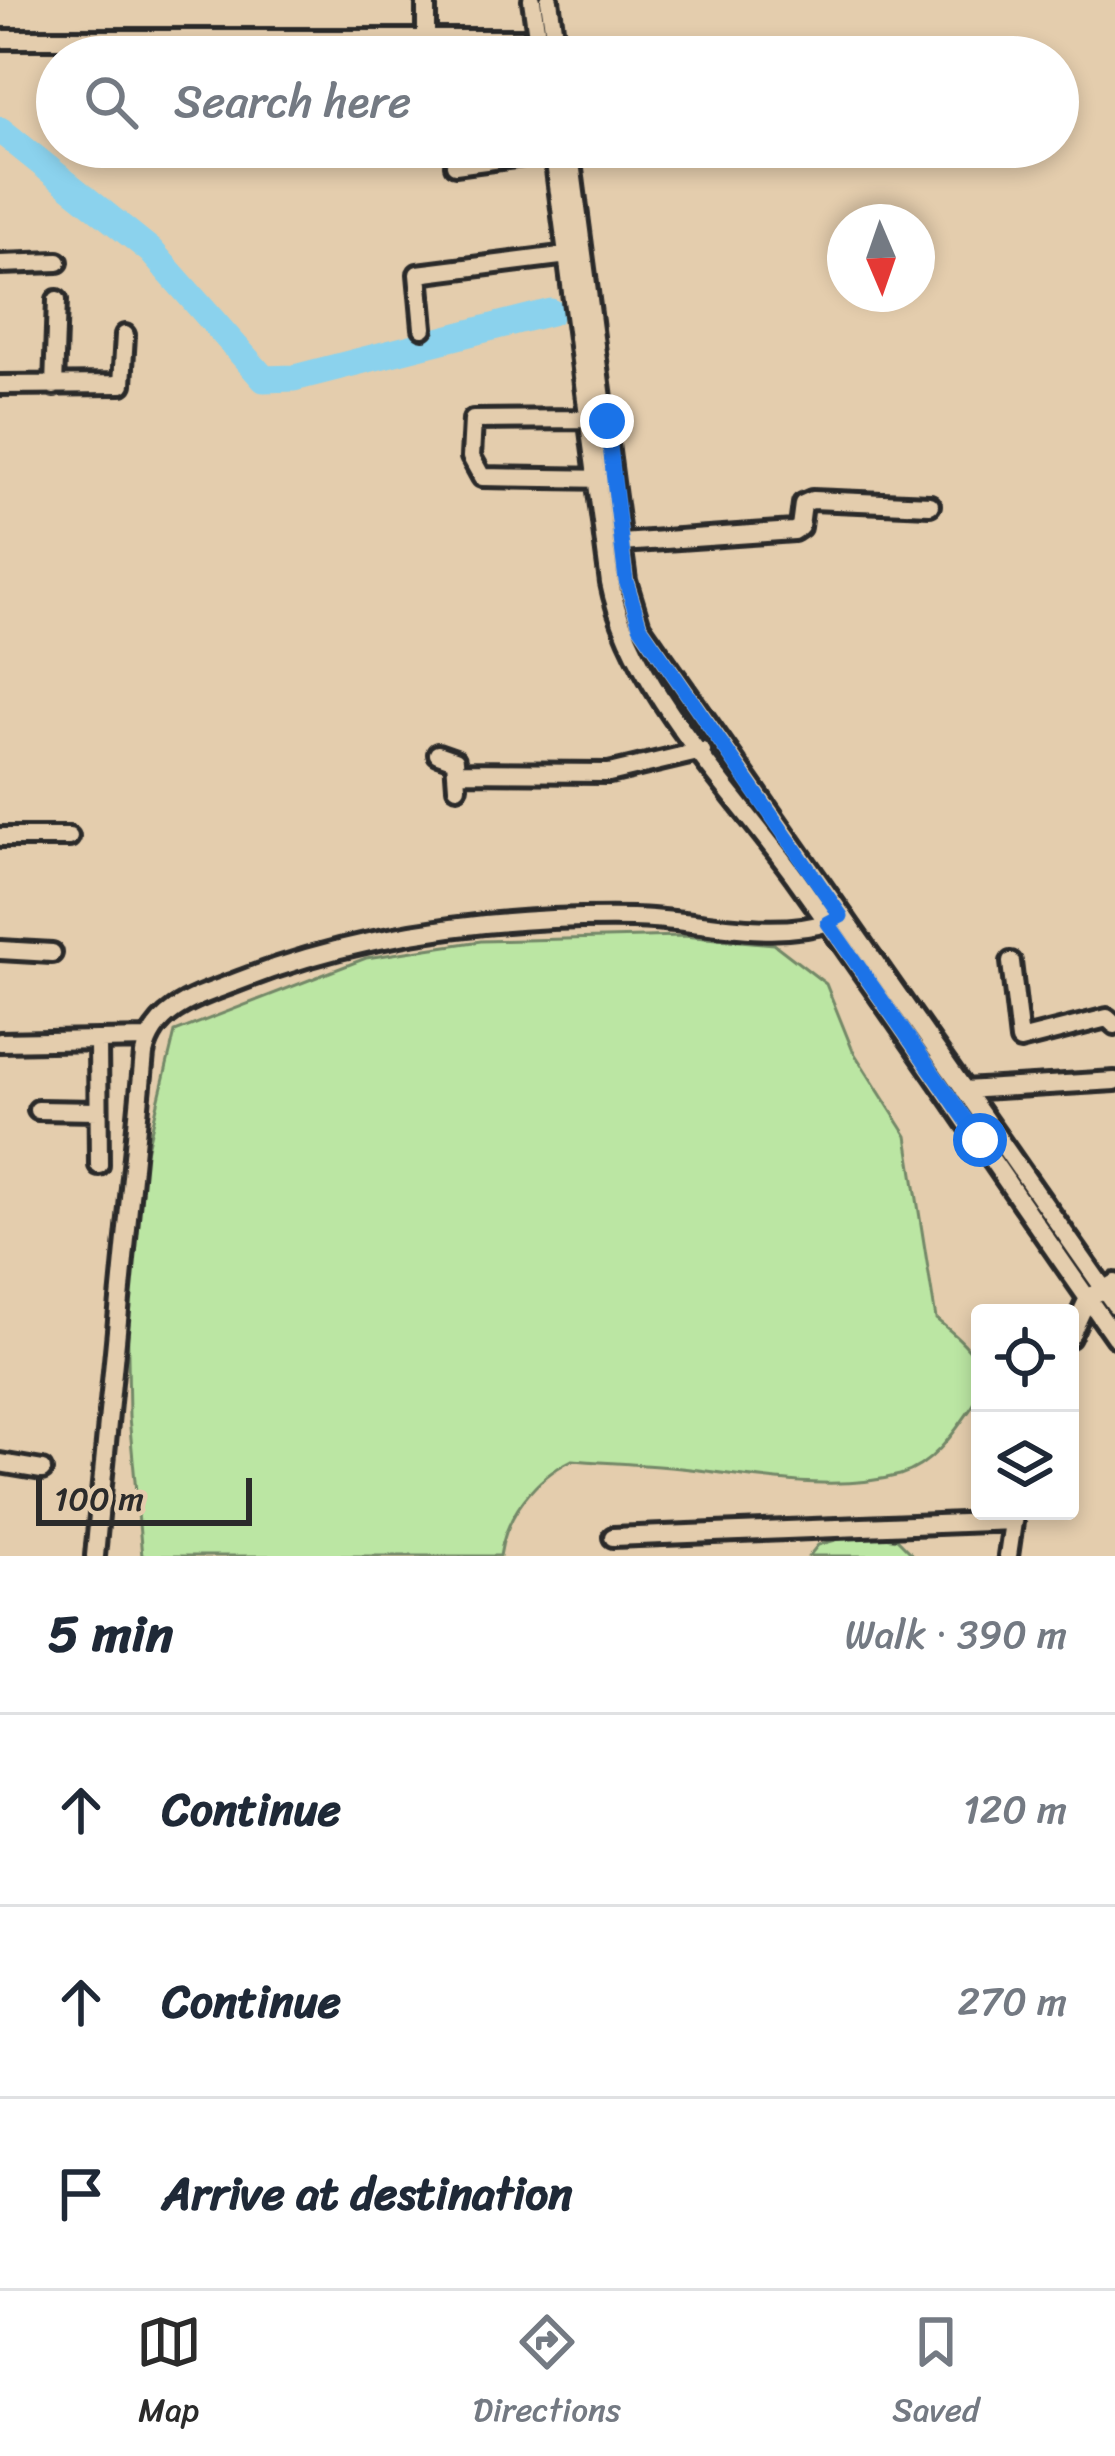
<!DOCTYPE html>
<html lang="en">
<head>
<meta charset="utf-8">
<style>
  :root { --surface:#fff; --page:#f6f6f7; --text:#1f2937; --muted:#747a83; --line:#e0e1e3; --accent:#2b2b2b }
  body { margin:0; font-family:Sriracha,sans-serif; background:var(--page); color:var(--text) }
  .controls { position:absolute; right:36px; bottom:36px; display:grid; overflow:hidden; border-radius:12px; box-shadow:0 6px 18px #0003 }
  .controls button { width:108px; height:108px; display:grid; place-items:center; padding:0; border:0; border-bottom:3px solid var(--line); background:var(--surface); color:var(--text); font:60px sans-serif }
  .compass { position:absolute; left:827px; top:204px; width:108px; height:108px; border-radius:50%; background:var(--surface); box-shadow:0 6px 18px #0003; rotate:178deg }
  .scale { position:absolute; left:36px; bottom:30px; width:216px; box-sizing:border-box; padding-left:12px; border:6px solid #2b2b2b; border-top:0; font-size:33px; line-height:42px; white-space:nowrap; color:#2b2b2b; -webkit-text-stroke:9px #e4cdad; paint-order:stroke }
  .stop { position:absolute; width:36px; height:36px; margin:-27px; border:9px solid #1a73e8; border-radius:50%; background:#fff }
  .stop.end { background:#1a73e8; border-color:#fff; box-shadow:0 3px 12px #0008 }
  .list { margin:0; padding:0; list-style:none }
  h2 { display:flex; justify-content:space-between; align-items:center; height:156px; margin:0; padding:0 48px; font-size:51px }
  h2 small { font-size:39px; font-weight:400; color:var(--muted) }
  .list li { display:grid; grid-template-columns:78px 1fr auto; gap:36px; align-items:center; box-sizing:border-box; height:192px; padding:0 48px; border-top:3px solid var(--line) }
  .list b { display:block; font-size:45px; white-space:nowrap }
  .list em { font-size:39px; font-style:normal; color:var(--muted) }
  .icon { flex:none; width:66px; height:66px; fill:none; stroke:currentColor; stroke-width:2; stroke-linecap:round; stroke-linejoin:round }
  .map { position:relative; flex:none; width:1115px; height:1556px; overflow:hidden }
  .search { position:absolute; background:var(--surface); box-shadow:0 6px 18px #0003; left:36px; right:36px; top:36px; height:132px; display:flex; align-items:center; gap:30px; box-sizing:border-box; padding:0 42px; border-radius:66px; color:var(--muted); font-size:45px }
  .sheet { height:732px; background:var(--surface) }
  nav { display:flex; justify-content:space-around; align-items:center; box-sizing:border-box; height:168px; border-top:3px solid var(--line); background:var(--surface); font-size:33px; color:var(--muted) }
  nav a { display:grid; justify-items:center; gap:6px }
  nav .on { color:var(--accent) }
  .map>svg:first-child { display:block }
  .green { fill:#bbe6a3; stroke:#738867; stroke-width:3 }
  .lines { fill:none; stroke-linecap:round; stroke-linejoin:round }
  .river { stroke:#8bd2ed; stroke-width:27 }
  .minor-casing { stroke:#2b2b2b; stroke-width:26 }
  .minor { stroke:#e4cdad; stroke-width:16 }
  .route { stroke:#1a73e8; stroke-width:15 }
</style>
</head>
<body>
<div class="map">
<svg width="1115" height="1556" viewBox="0 0 1115 1556">
  <rect width="100%" height="100%" fill="#e4cdad"/>
  <filter id="ink" filterUnits="userSpaceOnUse"><feTurbulence type="fractalNoise" baseFrequency=".00833" numOctaves="2"/><feDisplacementMap in="SourceGraphic" scale="24" xChannelSelector="R" yChannelSelector="G"/><feConvolveMatrix kernelMatrix="1 2 1 2 8 2 1 2 1" color-interpolation-filters="sRGB"/></filter>
  <g filter="url(#ink)">
    <path class="green" d="M683 936 774 944 826 984 853 1051 907 1136 936 1319C964 1342 999 1369 972 1407 954 1433 932 1466 900 1475 833 1493 757 1477 690 1469 651 1465 611 1463 572 1460 535 1478 506 1515 500 1556H142L129 1417 126 1235 175 1032 366 958 481 941Z
      M860 1533 897 1539 914 1556H809L818 1545Z"/>
    <g class="lines">
      <path class="river" d="M0 130 151 251 264 379 294 378 551 312"/>
      <defs>
        <path id="minor" d="M426 0V39
          M532 0 540 57
          M549 0 557 57
          M0 39H554
          M553 147 610 583C631 689 736 794 798 881 906 1031 1008 1186 1115 1337
          M569 147 626 581 640 626 1115 1305
          M455 165 554 152
          M0 264 58 262
          M423 328 418 274 568 255
          M0 385 122 384 125 335
          M54 386 57 300
          M590 419 473 420 471 457 482 477 610 479
          M621 543 794 531 800 527 803 504 812 500 930 505
          M438 754 455 760 457 787
          M456 772 609 773 702 751
          M0 837H69
          M0 950 52 953
          M1011 962 1020 1040 1107 1018 1115 1025
          M98 1040 99 1165
          M0 1042 147 1039
          M964 1090 1115 1081
          M38 1110 98 1111
          M1070 1337 1088 1298 1115 1283
          M0 1463 42 1470
          M613 1537 1013 1521
          M95 1556 144 1054C154 1007 200 996 239 981 365 932 499 916 633 918 698 919 768 942 833 921
          M1008 1556 1014 1515"/>
      </defs>
      <use href="#minor" class="minor-casing"/>
      <use href="#minor" class="minor"/>
    </g>
  </g>
  <g class="lines" filter="url(#ink)">
    <path class="route" d="M607 421 626 581 640 626 841 916 828 923 980 1140"/>
  </g>
</svg>
<div class="controls">
<button><svg class="icon" aria-label="locate" viewBox="0 0 24 24"><circle cx="12" cy="12" r="6"/><path d="M12 2v4M12 18v4M2 12h4M18 12h4"/></svg></button>
<button><svg class="icon" aria-label="layers" viewBox="0 0 24 24"><path d="M12 4l9 5-9 5-9-5zM3 14l9 5 9-5"/></svg></button>
</div>
<svg class="compass" viewBox="-18 -18 36 36"><path d="M0-13l5 13h-10z" fill="#e53935"/><path d="M0 13l5-13h-10z" fill="#747a83"/></svg>
<div class="scale">100 m</div>
<div class="stop" style="left:980px;top:1140px"></div>
<div class="stop end" style="left:607px;top:421px"></div>
<div class="search"><svg class="icon" aria-label="search" viewBox="0 0 24 24"><circle cx="10" cy="10" r="6"/><path d="M15 15l6 6"/></svg>Search here</div>
</div>
<section class="sheet">
<h2>5 min<small>Walk · 390 m</small></h2>
<ul class="list">
<li><svg class="icon" aria-label="ahead" viewBox="0 0 24 24"><path d="M12 20V5M6 11l6-6 6 6"/></svg><div><b>Continue</b></div><em>120 m</em></li>
<li><svg class="icon" aria-label="ahead" viewBox="0 0 24 24"><path d="M12 20V5M6 11l6-6 6 6"/></svg><div><b>Continue</b></div><em>270 m</em></li>
<li><svg class="icon" aria-label="arrive" viewBox="0 0 24 24"><path d="M6 21V4h12l-3 4 3 4H6"/></svg><div><b>Arrive at destination</b></div></li>
</ul>
</section>
<nav>
<a class="on"><svg class="icon" aria-label="map" viewBox="0 0 24 24"><path d="M3 6l6-2 6 2 6-2v14l-6 2-6-2-6 2zM9 4v14M15 6v14"/></svg>Map</a>
<a><svg class="icon" aria-label="directions" viewBox="0 0 24 24"><path d="M12 3l9 9-9 9-9-9zM9 14v-3h6M13 9l2 2-2 2"/></svg>Directions</a>
<a><svg class="icon" aria-label="saved" viewBox="0 0 24 24"><path d="M7 4h10v16l-5-4-5 4z"/></svg>Saved</a>
</nav>
</body>
</html>
